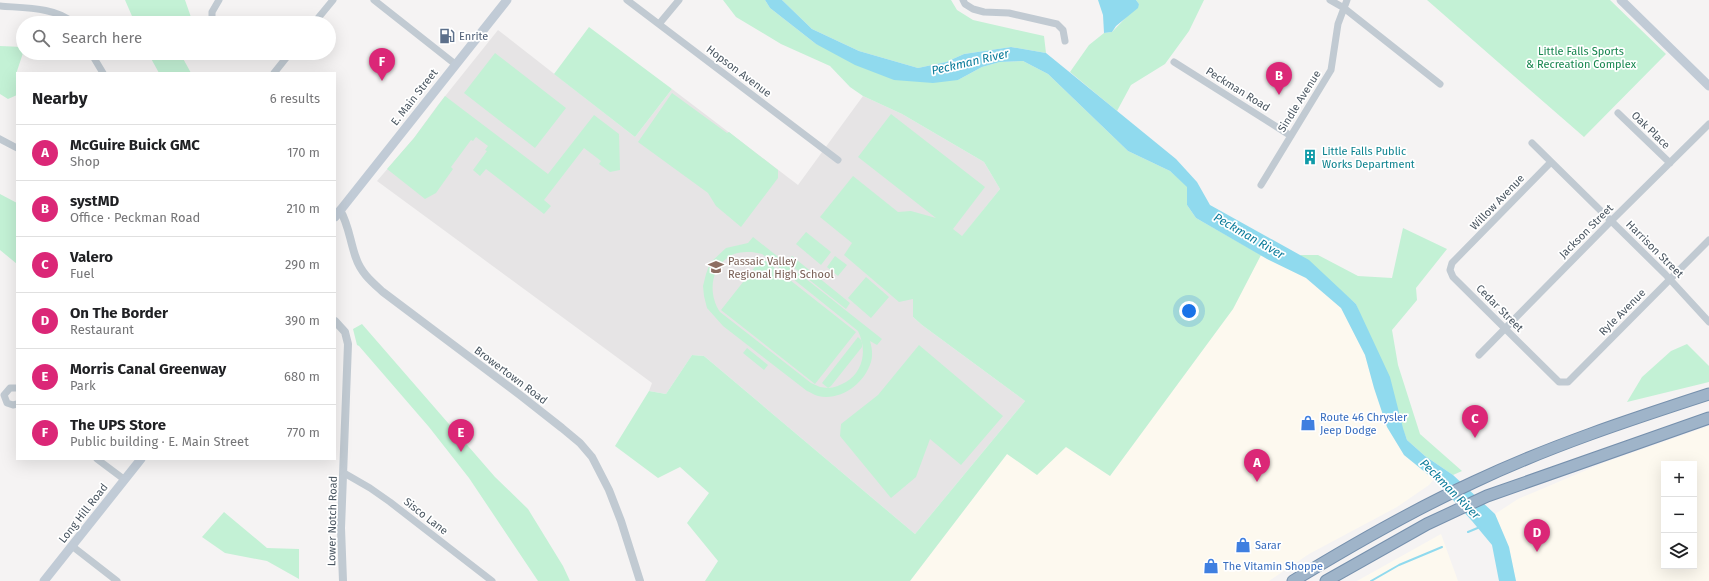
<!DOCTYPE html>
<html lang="en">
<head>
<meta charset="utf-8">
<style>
  :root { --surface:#fff; --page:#f2f2f2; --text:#202124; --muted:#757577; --line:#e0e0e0; --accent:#db2777 }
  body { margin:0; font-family:"Fira Sans",sans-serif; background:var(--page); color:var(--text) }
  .controls { position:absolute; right:12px; bottom:12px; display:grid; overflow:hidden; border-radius:0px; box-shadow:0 4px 16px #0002 }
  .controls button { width:36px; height:36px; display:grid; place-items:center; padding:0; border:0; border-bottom:1px solid var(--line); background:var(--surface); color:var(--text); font:20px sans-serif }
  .you { position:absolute; left:1189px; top:311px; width:14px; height:14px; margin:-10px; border:3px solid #fff; border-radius:50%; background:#1a73e8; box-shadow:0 0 0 6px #1a73e833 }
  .badge { display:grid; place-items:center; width:26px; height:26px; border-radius:50%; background:var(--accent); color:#fff; font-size:13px; font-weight:700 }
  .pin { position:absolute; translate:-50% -33px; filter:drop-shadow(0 1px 2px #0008) }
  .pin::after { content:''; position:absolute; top:21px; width:14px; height:12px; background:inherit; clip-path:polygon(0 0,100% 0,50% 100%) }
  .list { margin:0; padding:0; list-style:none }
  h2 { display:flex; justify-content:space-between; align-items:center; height:52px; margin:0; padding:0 16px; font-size:17px }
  h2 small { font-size:13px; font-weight:400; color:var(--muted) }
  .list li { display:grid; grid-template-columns:26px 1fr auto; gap:12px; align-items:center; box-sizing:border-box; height:56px; padding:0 16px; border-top:1px solid var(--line) }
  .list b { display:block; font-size:15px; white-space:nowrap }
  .list p { margin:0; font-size:13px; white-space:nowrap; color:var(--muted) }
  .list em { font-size:13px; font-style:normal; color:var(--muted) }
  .icon { flex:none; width:22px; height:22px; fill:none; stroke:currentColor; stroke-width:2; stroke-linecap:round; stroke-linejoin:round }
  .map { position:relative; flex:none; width:1709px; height:581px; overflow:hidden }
  .search { position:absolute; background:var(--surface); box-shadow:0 4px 16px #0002; left:16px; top:16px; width:320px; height:44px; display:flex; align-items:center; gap:10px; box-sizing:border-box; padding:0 14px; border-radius:22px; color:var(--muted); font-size:15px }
  .panel { position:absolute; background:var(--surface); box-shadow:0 4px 16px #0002; left:16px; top:72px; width:320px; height:388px; border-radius:0px }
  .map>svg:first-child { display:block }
  .commercial { fill:#fdf9ef; fill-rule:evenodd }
  .education { fill:#e6e4e5 }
  .green { fill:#c3f1d5; fill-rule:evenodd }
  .water { fill:#90daee }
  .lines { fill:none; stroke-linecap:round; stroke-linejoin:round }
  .stream { stroke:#90daee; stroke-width:2 }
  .trunk-casing { stroke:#7690ad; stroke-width:13 }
  .minor { stroke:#c1cad2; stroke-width:7 }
  .tertiary { stroke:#c1cad2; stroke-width:8 }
  .secondary { stroke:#c1cbd6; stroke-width:9 }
  .trunk { stroke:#9fb4c9; stroke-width:11 }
  .labels { text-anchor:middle; stroke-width:3.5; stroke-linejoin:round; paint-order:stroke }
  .service-label { font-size:11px; fill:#4e5e75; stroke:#fff; text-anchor:start }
  .park-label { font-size:11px; fill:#17864f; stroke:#fff }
  .street-label { font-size:11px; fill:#4a5661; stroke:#fff }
  .culture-label { font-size:11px; fill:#0d838f; stroke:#fff; text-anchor:start }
  .education-label { font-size:11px; fill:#785e54; stroke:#fff; text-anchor:start }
  .shop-label { font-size:11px; fill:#366cbe; stroke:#fff; text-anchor:start }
  .water-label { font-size:12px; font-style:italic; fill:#0c7c9b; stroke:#fff }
</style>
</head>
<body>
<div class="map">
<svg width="1709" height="581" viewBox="0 0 1709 581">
  <rect width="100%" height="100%" fill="#f5f3f3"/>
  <path class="commercial" d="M1261 255 1306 278 1341 308 1365 355 1374 388 1387 427 1404 455 1434 479 1429 485 1397 507 1309 554 1269 581H910L1007 454 1066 447 1110 476 1233 309Z
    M1709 426V581H1516L1509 547 1495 514 1518 499 1603 463ZM1664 464H1694V566H1664Z
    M1441 534 1458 581H1356H1357Z"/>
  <path class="education" d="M498 30 635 137 672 89 798 185 863 96 902 114 984 162 1000 189 913 298V317L922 325 1025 401 915 534 704 356 692 355 666 394 649 391 652 383 377 181 414 138 438 105Z"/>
  <path class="green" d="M125 0H185L193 23H135Z
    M723 0H765L770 8 816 44 958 80 982 67 1000 62 1023 61 1048 74 1128 151 1170 171 1188 187 1187 205 1196 218 1261 255 1233 309 1110 476 1066 447 1037 475 1007 454 910 581H705L718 561 687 523 709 493 680 467 658 478 615 446 649 391 666 394 692 355 704 356 915 534 1025 401 922 325 913 317V299L899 302 844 255 852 243 820 217 853 176 898 212 911 211 936 218 858 157 891 114 985 187 953 229 962 236 1000 189 984 162 902 114 863 96 850 87 830 66 781 44 736 17Z
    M782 0H951L957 10 973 20 1044 36 1046 53 1011 47 964 54 946 62 918 68 859 51 812 29Z
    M1136 0H1204L1189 31 1165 64 1131 85 1117 111 1070 72 1089 45 1104 33 1112 32 1139 4Z
    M1427 0H1610L1666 54 1584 137Z
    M589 27 672 89 635 137 554 74Z
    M0 46 23 47V53L16 74 17 95 8 99 0 94Z
    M148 53H180L191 73H159Z
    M495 53 566 108 535 148 464 93Z
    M672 93 727 133 729 132 778 170V178L741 227 716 206 708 193 638 142Z
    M445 96 548 174 594 115 619 134 620 170 610 172 599 164 601 161 584 148 544 200 551 206 544 214 486 169 480 176 473 170 487 151 485 150 488 146 476 137 473 141 471 140 451 167 453 169 436 193 425 199 387 169 414 138Z
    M0 194 17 203V264L0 250Z
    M1403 228 1447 249 1416 288 1417 300 1392 330 1398 365 1420 434 1462 471 1453 475 1425 456 1407 440 1356 304 1300 255H1318L1358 276 1392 278Z
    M806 232 831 252 821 265 796 244Z
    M753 237 882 339 877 345 870 341C872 348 873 355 871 362 864 384 841 401 818 396 814 395 810 392 807 391L723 326 707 308 704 296 703 286 706 274 710 263 726 248 748 243ZM752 252 762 254 858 331C867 349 864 371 846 382 840 385 834 388 828 388L831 386 862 347V341L858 337 822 383 828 388 820 387 811 383 720 312C708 294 710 268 730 256 736 252 745 252 752 252Z
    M792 256 850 303 846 309 787 262Z
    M835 256 847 265 838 276 827 267Z
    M762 258 856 332 815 384 721 310Z
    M866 277 889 297 871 318 848 298Z
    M362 324 495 477 528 509 563 566 570 581H538L469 478 429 427 359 346 357 345 353 329Z
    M1687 344 1709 366V382L1627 402 1642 377 1671 351Z
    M919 345 1003 416 961 465 930 439 916 477 891 498 840 436 841 424 878 395Z
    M747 348 768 365 764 370 743 353Z
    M224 512 267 548 299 549V579L267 561 225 553 202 537Z"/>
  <path class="water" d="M765 0H782L812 29 859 51 918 68 946 62 964 54 1011 47 1046 53 1176 159 1197 182 1210 205 1309 260 1356 304 1390 377 1403 428 1407 440 1425 456 1453 475 1495 514 1509 547 1516 581H1499L1492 545 1472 521 1436 481 1404 455 1387 427 1374 388 1365 355 1341 308 1306 278 1267 259 1196 218 1187 205V187L1170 171 1128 151 1048 74 1023 61 1000 62 982 67 958 80 933 83 894 80 855 65 816 44 770 8Z
    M1098 0H1136L1139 4 1138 8 1116 26 1112 32 1104 33 1103 15Z"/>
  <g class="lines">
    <path class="stream" d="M1468 532 1480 527
      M1371 581 1399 565 1442 547"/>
    <defs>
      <path id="trunk" d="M1293 581C1352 545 1411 511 1474 482 1550 446 1629 420 1709 394
        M1326 581 1427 524 1487 496 1709 418"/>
    </defs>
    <use href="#trunk" class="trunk-casing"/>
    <path class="minor" d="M374 0 455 64
      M627 0 838 160
      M963 0 965 4 973 9 984 12 1009 13 1057 24 1063 30 1065 41
      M1330 0 1344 8 1440 84
      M0 6C22 8 57 7 73 23
      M212 23V12L219 0
      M314 23 333 0
      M659 24 679 0
      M91 53 103 73
      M1174 62 1291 136
      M274 73 290 53
      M1618 113 1670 163
      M0 139 17 148
      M1532 143 1665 274 1709 322
      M1551 162 1452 263 1450 270 1453 277 1559 382H1568L1571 379 1709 240
      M1261 185 1331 70 1338 24 1347 0
      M1479 355 1611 221 1709 124
      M17 388H10L4 395 7 403 13 405 17 404
      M97 459 125 480
      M344 473 370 488 390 502 492 581
      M72 546 117 581"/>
    <path class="tertiary" d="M340 210C349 225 350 242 356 258 361 273 372 282 383 292L520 395 562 428 580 443 592 457 609 490 621 521 640 581
      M335 321 345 332 348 344 341 528 343 581"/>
    <path class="secondary" d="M1621 0 1709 86
      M335 217 507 0
      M44 581 141 459"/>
    <use href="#trunk" class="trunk"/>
  </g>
  <defs>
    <symbol id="fuel-bare" viewBox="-9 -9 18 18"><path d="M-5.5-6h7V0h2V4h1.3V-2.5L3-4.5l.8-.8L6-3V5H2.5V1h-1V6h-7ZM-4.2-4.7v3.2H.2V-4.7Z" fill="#5c6f8a" stroke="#fff" stroke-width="2.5" paint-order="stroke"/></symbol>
    <symbol id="building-bare" viewBox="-9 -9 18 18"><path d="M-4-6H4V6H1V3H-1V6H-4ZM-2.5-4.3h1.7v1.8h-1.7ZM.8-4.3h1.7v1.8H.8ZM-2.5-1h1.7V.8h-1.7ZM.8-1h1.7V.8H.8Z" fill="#0f9aa8" stroke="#fff" stroke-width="2.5" paint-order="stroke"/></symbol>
    <symbol id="school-bare" viewBox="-9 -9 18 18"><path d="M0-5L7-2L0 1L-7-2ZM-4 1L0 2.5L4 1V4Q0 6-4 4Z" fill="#8d6e63" stroke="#fff" stroke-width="2.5" paint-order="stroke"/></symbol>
    <symbol id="shop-bare" viewBox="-9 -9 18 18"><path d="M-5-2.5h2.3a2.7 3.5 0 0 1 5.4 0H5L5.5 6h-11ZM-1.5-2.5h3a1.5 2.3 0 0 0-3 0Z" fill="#3f7fe0" stroke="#fff" stroke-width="2.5" paint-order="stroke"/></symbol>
  </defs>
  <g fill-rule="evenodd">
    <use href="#fuel-bare" x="436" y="25" width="22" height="22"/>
    <use href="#building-bare" x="1299" y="146" width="22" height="22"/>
    <use href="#school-bare" x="705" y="256" width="22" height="22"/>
    <use href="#shop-bare" x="1297" y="412" width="22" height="22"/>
    <use href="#shop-bare" x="1232" y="534" width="22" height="22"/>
    <use href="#shop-bare" x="1200" y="555" width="22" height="22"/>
  </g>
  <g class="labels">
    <g class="service-label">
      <text x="459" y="40">Enrite</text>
    </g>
    <g class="park-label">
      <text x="1581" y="55">Little Falls Sports<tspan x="1581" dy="13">&amp; Recreation Complex</tspan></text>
    </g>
    <g class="street-label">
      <text transform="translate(739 71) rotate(37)" y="4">Hopson Avenue</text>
      <text transform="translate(1238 89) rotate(32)" y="4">Peckman Road</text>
      <text transform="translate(414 97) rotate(-52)" y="4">E. Main Street</text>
      <text transform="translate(1299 101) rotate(-58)" y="4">Sindle Avenue</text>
      <text transform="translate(1651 130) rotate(44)" y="4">Oak Place</text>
      <text transform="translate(1497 202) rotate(-46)" y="4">Willow Avenue</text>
      <text transform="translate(1586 231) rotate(-45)" y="4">Jackson Street</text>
      <text transform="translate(1655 249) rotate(45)" y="4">Harrison Street</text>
      <text transform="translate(1500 308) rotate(45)" y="4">Cedar Street</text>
      <text transform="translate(1622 312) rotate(-45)" y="4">Ryle Avenue</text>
      <text transform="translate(511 375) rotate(37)" y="4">Browertown Road</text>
      <text transform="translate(83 513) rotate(-52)" y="4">Long Hill Road</text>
      <text transform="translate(426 516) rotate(38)" y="4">Sisco Lane</text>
      <text transform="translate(332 521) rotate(-89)" y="4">Lower Notch Road</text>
    </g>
    <g class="culture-label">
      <text x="1322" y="155">Little Falls Public<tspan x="1322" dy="13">Works Department</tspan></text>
    </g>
    <g class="education-label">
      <text x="728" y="265">Passaic Valley<tspan x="728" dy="13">Regional High School</tspan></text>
    </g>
    <g class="shop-label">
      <text x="1320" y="421">Route 46 Chrysler<tspan x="1320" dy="13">Jeep Dodge</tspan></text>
      <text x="1255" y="549">Sarar</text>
      <text x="1223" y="570">The Vitamin Shoppe</text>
    </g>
    <g class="water-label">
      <text transform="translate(970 62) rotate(-13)" y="4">Peckman River</text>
      <text transform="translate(1249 236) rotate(30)" y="4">Peckman River</text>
      <text transform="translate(1450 489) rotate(45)" y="4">Peckman River</text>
    </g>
  </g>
</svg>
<div class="controls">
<button>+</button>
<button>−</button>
<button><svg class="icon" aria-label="layers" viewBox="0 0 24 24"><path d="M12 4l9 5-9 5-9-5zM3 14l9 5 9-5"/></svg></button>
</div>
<div class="you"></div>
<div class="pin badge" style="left:1257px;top:482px">A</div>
<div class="pin badge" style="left:1279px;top:95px">B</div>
<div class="pin badge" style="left:1475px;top:438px">C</div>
<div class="pin badge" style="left:1537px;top:552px">D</div>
<div class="pin badge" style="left:461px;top:452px">E</div>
<div class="pin badge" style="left:382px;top:81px">F</div>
<div class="search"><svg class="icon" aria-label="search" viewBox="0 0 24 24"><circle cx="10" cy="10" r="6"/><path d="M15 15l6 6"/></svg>Search here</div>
<section class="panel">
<h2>Nearby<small>6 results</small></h2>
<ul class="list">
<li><span class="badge">A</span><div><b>McGuire Buick GMC</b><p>Shop</p></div><em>170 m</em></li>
<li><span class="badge">B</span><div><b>systMD</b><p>Office · Peckman Road</p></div><em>210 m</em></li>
<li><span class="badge">C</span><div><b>Valero</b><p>Fuel</p></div><em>290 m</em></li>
<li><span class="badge">D</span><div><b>On The Border</b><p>Restaurant</p></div><em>390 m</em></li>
<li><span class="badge">E</span><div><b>Morris Canal Greenway</b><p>Park</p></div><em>680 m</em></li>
<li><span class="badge">F</span><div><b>The UPS Store</b><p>Public building · E. Main Street</p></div><em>770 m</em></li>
</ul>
</section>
</div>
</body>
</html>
